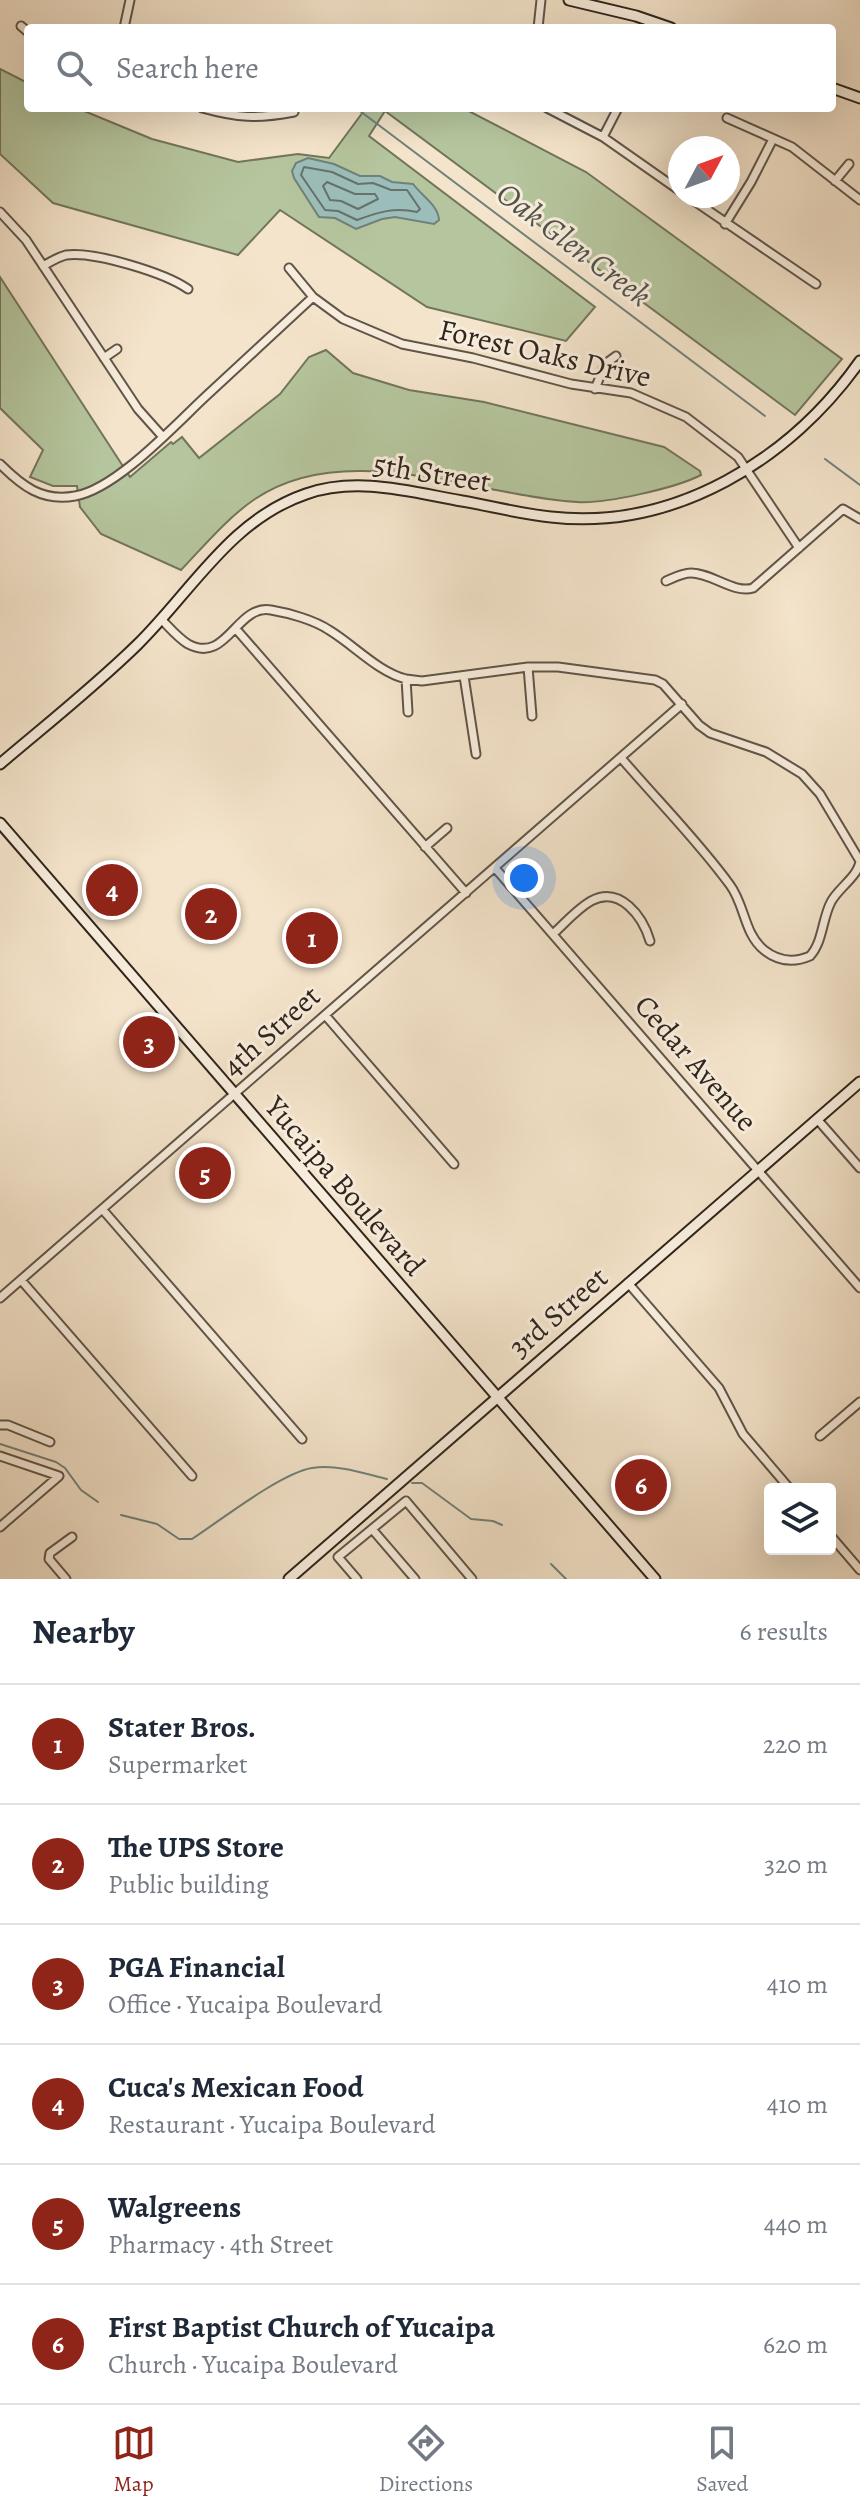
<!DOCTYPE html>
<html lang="en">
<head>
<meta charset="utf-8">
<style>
  :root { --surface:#fff; --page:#f6f6f7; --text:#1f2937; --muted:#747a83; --line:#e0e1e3; --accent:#8f2418 }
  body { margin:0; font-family:Alegreya,serif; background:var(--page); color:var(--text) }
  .controls { position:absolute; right:24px; bottom:24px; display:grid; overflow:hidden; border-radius:8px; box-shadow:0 8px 32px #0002 }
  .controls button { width:72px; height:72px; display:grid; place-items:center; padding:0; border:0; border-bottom:2px solid var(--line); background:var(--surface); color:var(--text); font:40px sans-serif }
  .compass { position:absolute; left:668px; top:136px; width:72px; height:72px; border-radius:50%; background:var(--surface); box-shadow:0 8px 32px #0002; rotate:49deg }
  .you { position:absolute; left:524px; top:878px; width:28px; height:28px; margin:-20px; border:6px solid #fff; border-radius:50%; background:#1a73e8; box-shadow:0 0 0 12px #1a73e833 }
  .badge { display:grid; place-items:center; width:52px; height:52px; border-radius:50%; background:var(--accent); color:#fff; font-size:26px; font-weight:700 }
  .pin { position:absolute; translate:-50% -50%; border:4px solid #fff; box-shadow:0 2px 8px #0006 }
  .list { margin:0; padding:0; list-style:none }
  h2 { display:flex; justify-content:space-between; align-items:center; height:104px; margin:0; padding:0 32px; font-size:34px }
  h2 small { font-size:26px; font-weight:400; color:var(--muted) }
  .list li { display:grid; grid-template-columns:52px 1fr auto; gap:24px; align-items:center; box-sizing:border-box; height:120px; padding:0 32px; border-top:2px solid var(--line) }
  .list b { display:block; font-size:30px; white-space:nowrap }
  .list p { margin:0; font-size:26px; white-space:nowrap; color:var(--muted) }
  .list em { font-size:26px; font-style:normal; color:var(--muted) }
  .icon { flex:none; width:44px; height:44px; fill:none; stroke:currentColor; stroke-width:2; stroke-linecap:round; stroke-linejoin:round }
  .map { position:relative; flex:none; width:860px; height:1579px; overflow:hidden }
  .search { position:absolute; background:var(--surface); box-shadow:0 8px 32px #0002; left:24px; right:24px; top:24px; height:88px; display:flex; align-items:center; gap:20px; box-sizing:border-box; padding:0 28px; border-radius:8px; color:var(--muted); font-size:30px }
  .sheet { height:824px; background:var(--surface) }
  nav { display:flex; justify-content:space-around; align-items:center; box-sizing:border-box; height:112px; border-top:2px solid var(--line); background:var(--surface); font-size:22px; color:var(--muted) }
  nav a { display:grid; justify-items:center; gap:4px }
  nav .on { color:var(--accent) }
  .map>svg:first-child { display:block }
  .green { fill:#b5c59d; stroke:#72755c; stroke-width:2 }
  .water { fill:#9cbeba; stroke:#70817b; stroke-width:2 }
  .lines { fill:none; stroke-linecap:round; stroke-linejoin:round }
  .shore { stroke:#66726b; stroke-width:2 }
  .stream { stroke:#70817b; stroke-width:2 }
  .street-casing { stroke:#605548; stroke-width:11 }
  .secondary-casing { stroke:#2f251c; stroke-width:13 }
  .street { stroke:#f8eddd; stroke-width:7 }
  .secondary { stroke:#f8eddd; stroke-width:9 }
  .labels { text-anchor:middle; stroke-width:6; stroke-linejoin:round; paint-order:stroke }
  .street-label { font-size:30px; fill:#2f251c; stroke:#f8eddd }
  .water-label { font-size:32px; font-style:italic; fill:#50534b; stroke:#f8eddd }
</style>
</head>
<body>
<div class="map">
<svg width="860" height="1579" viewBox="0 0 860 1579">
  <rect width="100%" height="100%" fill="#f4e4cb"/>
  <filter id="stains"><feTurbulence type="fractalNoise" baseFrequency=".0025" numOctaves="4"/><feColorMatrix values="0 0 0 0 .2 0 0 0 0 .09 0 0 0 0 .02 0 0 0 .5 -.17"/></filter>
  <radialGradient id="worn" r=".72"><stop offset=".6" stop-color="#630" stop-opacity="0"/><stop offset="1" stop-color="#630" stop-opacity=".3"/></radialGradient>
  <path class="green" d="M0 69 28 83V108H77L152 139 238 162 298 154 329 158 366 108H463L586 172 842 359 795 415 385 111 369 136 595 307 566 341 427 307 280 210 238 255 53 203 0 154Z
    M0 277 130 477 171 442 173 444 182 437 199 458 280 394 309 357 326 350 353 373 409 390 484 402 664 447 700 471 701 475C676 488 605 504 577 502 477 496 346 437 255 499 227 518 204 546 181 570L101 534 80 507 77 486H53L30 477 43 450 0 408Z"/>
  <path class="water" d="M308 158 334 164 360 176H380L392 182 413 184C423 197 438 205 439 220L434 224 395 217 382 219 356 229 335 218 319 217 294 178 292 171 296 163Z"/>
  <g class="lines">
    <path class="shore" d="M304 167 332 172 358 184 373 183 391 190H407L420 209 417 212C394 207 379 212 357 220L338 211 325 210 301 175Z
      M327 182 355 194H375L378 199 358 209 341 201 330 200 323 186Z"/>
    <path class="stream" d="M356 108 765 416
      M825 459 860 485
      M0 1444 56 1462 65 1468 81 1490 98 1502
      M412 1483H422L471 1519 493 1521 502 1525
      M121 1515 157 1524 179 1539H192C221 1520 281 1473 312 1468 337 1464 363 1473 387 1479
      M551 1564 566 1579"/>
    <defs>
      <path id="street" d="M21 26 28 32
        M124 28 130 0
        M538 28 541 0
        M202 108C238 118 257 119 294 112
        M547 108 603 137 680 191
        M727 118 792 147 860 200
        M603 137 618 108
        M835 181 849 164
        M687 196 816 284
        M0 212 26 240 138 409 163 437
        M725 224 751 182 773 139
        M43 266C50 262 58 257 66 255 94 251 165 273 188 289
        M289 268 313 297 343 319 402 344 473 358 571 384 631 393 686 417 738 457 799 548
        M104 358 117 349
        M595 389 605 364 616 356
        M0 464C22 486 42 502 75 496 116 489 174 426 205 397 241 364 277 330 313 297
        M666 581C673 578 682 573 691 573 712 573 734 594 753 588L843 509 860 519
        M161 619C169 627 178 638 188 644 227 665 236 604 271 610 289 613 314 620 329 630 354 645 378 672 406 679L408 712
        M236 629 466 893
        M528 667 532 716
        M464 676 476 754
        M406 679 422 681 528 667H558L655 680 663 684 699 725 710 733 766 752 802 774 820 794 860 861C858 877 838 888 831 902 822 919 823 942 810 956 794 963 778 961 764 950 744 934 745 905 730 885 698 841 658 801 622 759
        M425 847 447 828
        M495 868 860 1288
        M553 934C565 923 577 909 591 901 620 885 643 917 650 941
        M325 1015 454 1164
        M817 1119 860 1168
        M103 1210 302 1439
        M21 1280 192 1476
        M628 1283 719 1388 743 1434 790 1489
        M0 1298 682 704
        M0 1425H8L50 1442
        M820 1436 860 1402
        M0 1456 59 1476 0 1527
        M372 1529 415 1579
        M830 1535 860 1570
        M66 1579 49 1559 50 1553 72 1537
        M357 1579 338 1557 406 1501 472 1579"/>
      <path id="secondary" d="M569 0 636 16 671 28
        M832 88 860 98
        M0 764C46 725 94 687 137 645 192 591 230 520 306 494 357 476 411 492 462 501 491 506 521 514 551 517 675 531 791 459 860 361
        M0 823 655 1579
        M289 1579 860 1082"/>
    </defs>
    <use href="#street" class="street-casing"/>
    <use href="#secondary" class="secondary-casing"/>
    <use href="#street" class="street"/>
    <use href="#secondary" class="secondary"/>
  </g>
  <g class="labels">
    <g class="street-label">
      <text transform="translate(545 353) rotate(13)" y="10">Forest Oaks Drive</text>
      <text transform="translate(432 473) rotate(9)" y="10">5th Street</text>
      <text transform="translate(271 1031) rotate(-42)" y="10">4th Street</text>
      <text transform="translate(696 1063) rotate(49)" y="10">Cedar Avenue</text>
      <text transform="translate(345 1186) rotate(49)" y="10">Yucaipa Boulevard</text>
      <text transform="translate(558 1312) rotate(-41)" y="10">3rd Street</text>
    </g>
    <g class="water-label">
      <text transform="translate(574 244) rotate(37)" y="11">Oak Glen Creek</text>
    </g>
  </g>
  <rect width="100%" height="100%" filter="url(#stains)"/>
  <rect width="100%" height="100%" fill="url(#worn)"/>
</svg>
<div class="controls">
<button><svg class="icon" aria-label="layers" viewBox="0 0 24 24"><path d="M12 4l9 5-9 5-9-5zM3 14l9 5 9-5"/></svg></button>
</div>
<svg class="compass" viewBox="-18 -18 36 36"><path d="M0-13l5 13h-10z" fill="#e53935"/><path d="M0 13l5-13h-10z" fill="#747a83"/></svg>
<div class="you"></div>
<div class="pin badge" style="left:312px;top:938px">1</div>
<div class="pin badge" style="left:211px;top:914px">2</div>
<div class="pin badge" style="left:149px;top:1042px">3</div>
<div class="pin badge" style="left:112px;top:890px">4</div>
<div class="pin badge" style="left:205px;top:1173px">5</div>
<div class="pin badge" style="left:641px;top:1485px">6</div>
<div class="search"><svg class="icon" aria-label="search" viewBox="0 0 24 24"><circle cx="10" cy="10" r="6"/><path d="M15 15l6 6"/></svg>Search here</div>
</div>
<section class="sheet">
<h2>Nearby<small>6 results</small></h2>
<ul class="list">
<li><span class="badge">1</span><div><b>Stater Bros.</b><p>Supermarket</p></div><em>220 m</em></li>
<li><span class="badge">2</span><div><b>The UPS Store</b><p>Public building</p></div><em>320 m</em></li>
<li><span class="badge">3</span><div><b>PGA Financial</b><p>Office · Yucaipa Boulevard</p></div><em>410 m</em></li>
<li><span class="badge">4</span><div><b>Cuca's Mexican Food</b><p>Restaurant · Yucaipa Boulevard</p></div><em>410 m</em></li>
<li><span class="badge">5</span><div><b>Walgreens</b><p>Pharmacy · 4th Street</p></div><em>440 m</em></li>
<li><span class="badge">6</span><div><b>First Baptist Church of Yucaipa</b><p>Church · Yucaipa Boulevard</p></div><em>620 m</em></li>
</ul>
</section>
<nav>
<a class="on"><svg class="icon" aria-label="map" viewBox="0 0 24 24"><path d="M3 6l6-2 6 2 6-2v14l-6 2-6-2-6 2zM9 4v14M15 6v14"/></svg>Map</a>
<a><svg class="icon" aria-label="directions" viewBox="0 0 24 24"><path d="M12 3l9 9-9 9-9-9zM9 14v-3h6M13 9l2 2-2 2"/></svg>Directions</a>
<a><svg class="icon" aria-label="saved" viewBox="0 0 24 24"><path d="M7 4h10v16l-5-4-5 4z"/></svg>Saved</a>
</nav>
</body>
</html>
